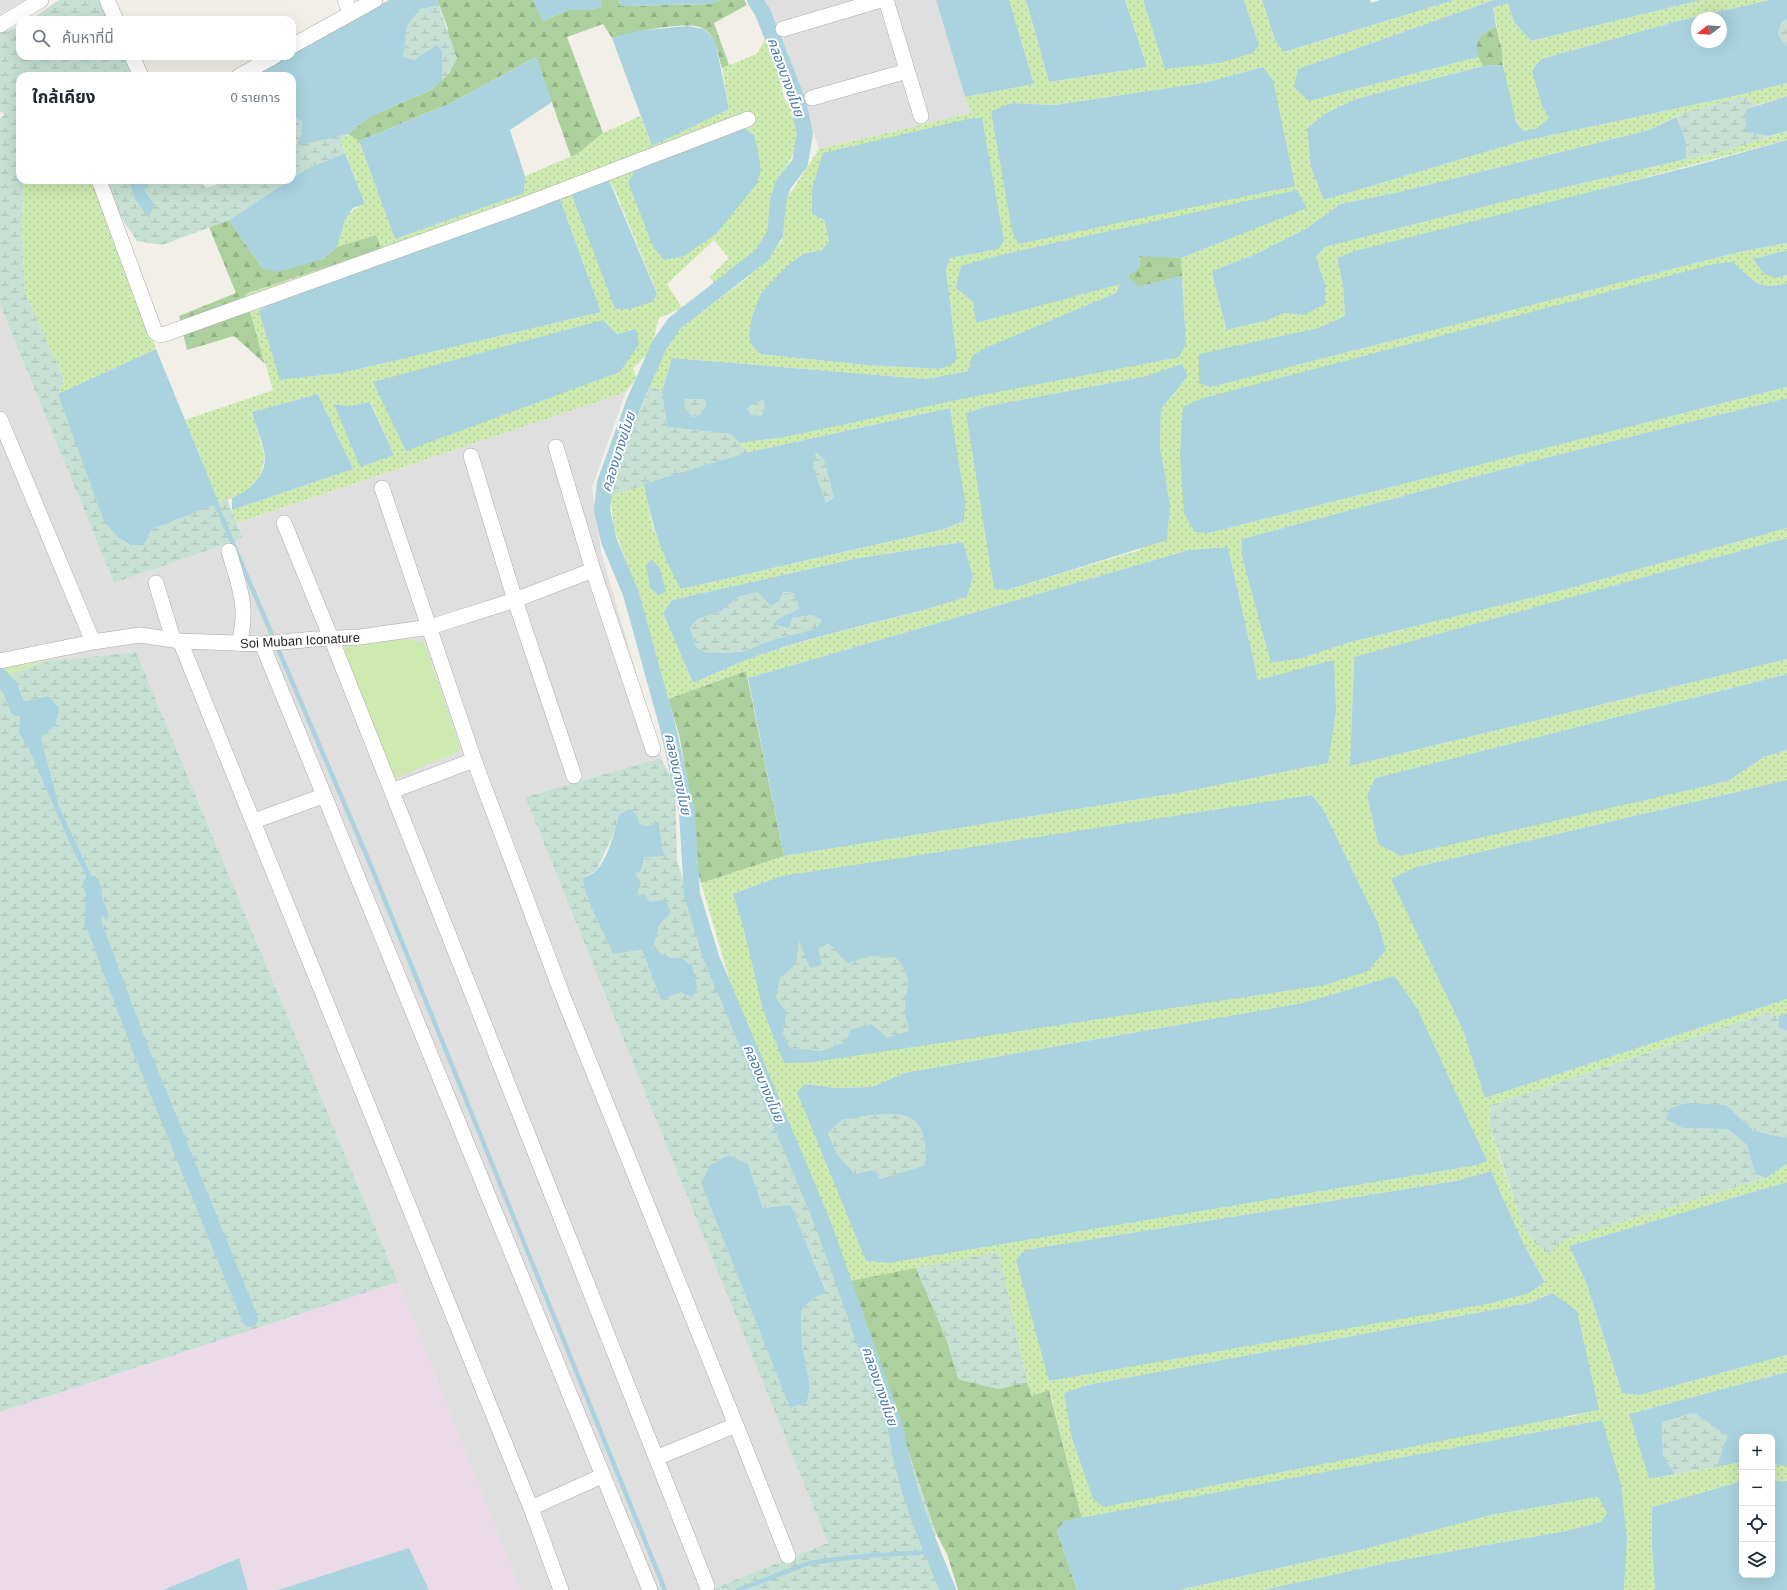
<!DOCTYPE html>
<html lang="th">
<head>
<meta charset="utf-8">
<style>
  :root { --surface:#fff; --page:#f2f2f3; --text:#1f2937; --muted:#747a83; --line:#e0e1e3 }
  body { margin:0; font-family:Arial,"Noto Sans Thai",sans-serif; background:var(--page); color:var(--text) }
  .controls { position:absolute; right:12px; bottom:12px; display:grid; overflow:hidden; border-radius:8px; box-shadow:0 4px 16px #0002 }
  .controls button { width:36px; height:36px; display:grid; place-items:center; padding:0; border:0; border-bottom:1px solid var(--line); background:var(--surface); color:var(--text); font:20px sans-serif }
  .compass { position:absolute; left:1691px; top:12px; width:36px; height:36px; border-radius:50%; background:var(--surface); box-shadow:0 4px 16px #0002; rotate:253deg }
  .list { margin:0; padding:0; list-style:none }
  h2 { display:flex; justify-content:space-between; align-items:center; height:52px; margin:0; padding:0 16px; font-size:17px }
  h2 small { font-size:13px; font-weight:400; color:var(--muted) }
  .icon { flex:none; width:22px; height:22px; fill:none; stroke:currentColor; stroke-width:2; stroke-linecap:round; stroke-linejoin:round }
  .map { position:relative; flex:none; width:1787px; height:1590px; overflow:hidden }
  .search { position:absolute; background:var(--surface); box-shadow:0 4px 16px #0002; left:16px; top:16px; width:280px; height:44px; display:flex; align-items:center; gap:10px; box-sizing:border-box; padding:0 14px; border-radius:12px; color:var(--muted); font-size:15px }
  .panel { position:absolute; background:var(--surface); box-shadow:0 4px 16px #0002; left:16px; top:72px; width:280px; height:112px; border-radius:12px }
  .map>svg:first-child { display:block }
  .residential { fill:#e0dfdf }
  .industrial { fill:#ebdbe8 }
  .grass { fill:url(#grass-dots); fill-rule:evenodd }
  .forest { fill:url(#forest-firs) }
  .wetland { fill:url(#wetland-marsh); fill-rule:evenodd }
  .garden { fill:#cdebb0 }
  .water { fill:#aad3df; fill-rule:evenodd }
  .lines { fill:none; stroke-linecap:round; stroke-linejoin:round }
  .stream { stroke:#aad3df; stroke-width:4.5 }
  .canal { stroke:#aad3df; stroke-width:16 }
  .minor-casing { stroke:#a9a9a9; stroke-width:16 }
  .minor { stroke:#fff; stroke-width:15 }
  .labels { text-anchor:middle; stroke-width:4; stroke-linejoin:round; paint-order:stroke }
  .street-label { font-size:13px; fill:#222; stroke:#fff }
  .water-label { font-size:14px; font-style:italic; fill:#4a7aab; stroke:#fff }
</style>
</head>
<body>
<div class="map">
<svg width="1787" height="1590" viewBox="0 0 1787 1590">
  <defs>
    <pattern id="grass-dots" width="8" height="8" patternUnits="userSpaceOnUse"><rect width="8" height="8" fill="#cdebb0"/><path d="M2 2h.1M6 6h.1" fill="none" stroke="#b0c997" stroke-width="1.8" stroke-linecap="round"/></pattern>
    <pattern id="forest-firs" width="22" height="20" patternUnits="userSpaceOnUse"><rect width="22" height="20" fill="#add19e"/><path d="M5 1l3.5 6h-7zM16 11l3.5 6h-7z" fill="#95b388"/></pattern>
    <pattern id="wetland-marsh" width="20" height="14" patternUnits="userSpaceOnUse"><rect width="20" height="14" fill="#c6e0d4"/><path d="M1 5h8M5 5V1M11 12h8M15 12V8" fill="none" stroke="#aac0b6"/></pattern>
  </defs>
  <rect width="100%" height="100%" fill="#f2efe9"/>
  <path class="residential" d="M0 0H25L0 15Z
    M761 0H936L965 97 971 113 819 149 786 49Z
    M0 305 114 583 243 538 237 523 626 392 592 487 601 552 661 758 525 797 828 1543 709 1590H520L398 1282 136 652 49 661 0 678Z"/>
  <path class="industrial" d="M398 1282 520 1590H429L409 1549 278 1590H248L238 1558 163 1590H0V1412Z"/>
  <path class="grass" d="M1009 0H1026L1049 82 1147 67 1125 0H1143L1165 68 1259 45 1244 0H1262L1275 40 1285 52 1455 0H1494L1298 69 1309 101 1478 57 1483 66 1356 99 1326 113 1307 128 1311 168 1324 200 1519 142 1739 95 1787 83V96L1757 105 1743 97 1682 113 1649 130 1395 193 1340 204 1307 228 1256 254 1212 271C1215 291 1223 310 1226 330L1269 320 1284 313 1304 315 1325 284 1316 257 1325 247 1514 199 1686 159 1712 154 1787 131V140L1337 259 1343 286 1345 316 1318 328 1211 387 1739 252 1787 243V250L1753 259 1776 277 1787 275V283C1758 291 1754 281 1733 262L1209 533 1787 387V398L1549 457 1242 539 1241 553 1272 663 1303 658 1347 643 1563 590 1787 528V538L1354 658 1350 766 1787 659V674L1375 778 1367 795 1378 844 1728 781 1764 757 1787 750V780L1416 867 1463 1030 1485 1098 1787 999V1013L1779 1016 1769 1012 1491 1105 1489 1124 1499 1156 1524 1228 1534 1242 1564 1239 1766 1178 1787 1164V1182L1569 1246 1586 1282 1622 1393 1640 1395 1787 1355V1372L1629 1414 1649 1479 1742 1462V1481L1652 1507V1547L1655 1590H1624L1627 1539 1602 1420 1082 1519 1050 1391 1032 1396 1027 1382 999 1253 850 1281 734 995 701 883 784 856 1183 792 1328 763 1333 661 1258 680 1228 547 1189 550 748 678 746 671 668 699 641 601 614 528 610 496 644 484 652 525 681 589 946 529 964 521 950 408 749 452 740 443 785 437 1186 344 1181 258 1306 208 1145 225 996 256 956 288 973 302 976 323 1120 283 1116 293 972 356 969 371 926 379 672 358 662 391 650 386 657 366 672 337 694 318 747 278 782 241 784 203 819 149 971 113 965 97 1034 84ZM1263 67 1294 186 1012 103 1055 105 1208 82ZM812 214 997 249 950 258 946 269 957 359 939 369 866 365 759 354 788 265 803 254 822 250 829 241 824 220ZM1182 365 1188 376 1161 409 1160 447 1170 504 1140 550 1007 590 994 589 967 413 988 406 1143 377ZM963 542 973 576 967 597C896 620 822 633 752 658 732 665 713 675 693 683L663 613 672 600 859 558ZM1312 795 1323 809 1378 923 1386 950 743 926 734 894ZM1394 976 1487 1161 1478 1165 888 1263 866 1261 805 1084 836 1088 872 1087 904 1073 1303 1003ZM1491 1171 1523 1243 1545 1281 1529 1293 1049 1381 1026 1250 1456 1181ZM1551 1293 1598 1410 1569 1417 1064 1393 1087 1385 1530 1303Z
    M1702 0H1770L1678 21 1541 59 1542 106 1549 118 1536 129 1523 131C1507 109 1505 76 1502 50 1500 36 1495 22 1493 8L1508 3 1515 22 1531 41Z
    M766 37 774 53 784 98 794 113 800 133 796 148 778 184 770 234 748 260 715 285 710 277 729 258 714 240 667 284 682 308 659 318 650 352 633 368 636 378 626 392 237 523 232 510 353 469 318 394 252 412 265 458 259 478 243 494 219 503 185 420 273 390 245 294 381 249 375 235 337 247C343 227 343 212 365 204L341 141 348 134 359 141 395 239 524 193 525 176 577 154 603 133 640 116 652 145 729 109 722 68 757 54ZM608 178 616 193 657 293 572 195ZM560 199 601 312 342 373 280 380ZM636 329 406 451 617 334ZM371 402 394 455 334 404 349 406Z
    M29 180H97V192L156 349 58 394 64 379 25 293 22 230 23 182Z
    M1772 1464 1787 1466V1482L1772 1480Z
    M1598 1497 1607 1513 1601 1522 1566 1531 1391 1562 1263 1590H1179L1365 1549 1491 1515Z"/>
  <path class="forest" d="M437 0H533L543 21 568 10H588L602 7 601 0H619L620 6H626L709 4 721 0H744L747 5 714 23 729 65 722 68C718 55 717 37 704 29 689 19 630 33 612 38L603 24 567 37 603 133 577 154 571 157 536 57 449 104 359 141 348 134 371 116 433 89 448 28Z
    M1496 26 1502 50 1503 65 1483 66C1470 44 1475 37 1496 26Z
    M229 220 263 269 323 259 337 247 376 235 381 249 245 294 265 364 234 336 187 350 179 316 236 293 209 227Z
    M1139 255 1181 258 1182 276 1139 287 1127 277 1140 266Z
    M746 671 784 856 701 883 697 869 695 821 679 734 668 699Z
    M916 1268 946 1338 959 1379 998 1389 1027 1382 1032 1396 1049 1390 1082 1519 1065 1521 1057 1531 1077 1590H958L947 1554 936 1533 850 1281Z"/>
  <path class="wetland" d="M59 0H99L108 20H30Z
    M439 6 457 58 450 73 442 80V52L413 60 403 57 407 26 420 9Z
    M1787 19V46L1783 44 1778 33 1781 23Z
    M20 26V56H125L134 76H20V180H29L23 183 22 230 25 293 64 379 58 394 119 538 129 545H144L152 529 227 499 243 538 114 583 0 305V119L5 114 0 111V33Z
    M1743 97 1757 105 1747 109V131L1769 136C1742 147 1715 154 1686 159 1688 142 1683 132 1676 117L1682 113Z
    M292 115 302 122V133L296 145 348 134 341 141 345 153 309 168 292 180Z
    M109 180H128L135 199 151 180H202L205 188 216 185 218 180H292L229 220 162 245 137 241C128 227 105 196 109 180Z
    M650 386 662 391 667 427 731 434 749 452 610 496 612 477Z
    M685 399H705L706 406 701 414 693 417 684 409Z
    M763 400 767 409 761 417 751 415 747 409 752 404Z
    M816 453 824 459 834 498 826 503 813 466Z
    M758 592 794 593 799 609 779 618H792L812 615 824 620 815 629 772 640 742 652 707 653 696 647 690 628 698 619 721 611 738 597Z
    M136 652 398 1282 0 1412V678L49 661ZM18 686 24 701 48 696 55 726 41 736 59 806 108 911 107 920 93 905 86 907 90 885 69 842 29 750 19 733 20 716 10 689Z
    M661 758 675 785 677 860 719 997 855 1294 936 1533 929 1560 940 1590H709L828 1543 525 797ZM636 814 640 824 648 826 658 821 641 871 634 874 635 896 671 913 659 925 652 948 667 958H681L661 1000 642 950 613 954 583 878 596 871 615 831 618 816ZM729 1155 748 1164 763 1208 791 1205 826 1291 813 1298 801 1311 802 1345 810 1387 807 1402 790 1407 701 1183 710 1165Z
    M799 940 810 968 817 949 830 943 847 963 870 956 895 957C914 975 906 987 905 1009 904 1016 907 1024 909 1031L888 1038 846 1042 821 1051 790 1048 783 1034 786 1012 776 998 780 978 796 964Z
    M1769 1012 1779 1016 1778 1027 1787 1031V1138L1754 1131 1726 1105 1683 1128 1728 1129 1747 1145 1755 1174 1766 1178 1565 1239 1548 1254 1534 1242 1524 1228 1489 1124 1491 1105Z
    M871 1115C881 1115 896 1113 906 1116 927 1122 925 1148 925 1165L881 1179 872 1170 855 1174 837 1154 828 1133 842 1120Z
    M999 1252 1027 1382 998 1389 958 1379 946 1338 916 1268Z
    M1694 1413 1729 1436 1716 1467 1675 1474 1663 1456 1662 1422Z"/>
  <path class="garden" d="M404 639 424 642 461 750 392 780 342 650 353 643Z
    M49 661 0 678V668Z"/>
  <path class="water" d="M389 0H437L439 6 420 9 407 26 403 57 414 60 437 45 442 52V80L433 89 371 116 348 134 296 146 302 133V122L292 115V76H253L288 56H292V54Z
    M533 0H601L602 7 588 10H568L543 21Z
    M619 0H721L709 4 626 6H620Z
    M936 0H1009L1034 84 965 97Z
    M1026 0H1125L1147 67 1049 82Z
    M1143 0H1244L1259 45 1253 53 1219 63 1165 69Z
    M1262 0H1370L1371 3 1380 0H1455L1284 52 1275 40Z
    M1494 0H1702L1531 41 1514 22 1508 3 1493 8 1496 26C1480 35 1474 38 1478 57L1309 101 1294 87 1298 69Z
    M1770 0H1787V19L1781 23 1778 33 1783 43 1787 46V83L1739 95 1519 142 1324 200 1311 168 1307 128 1326 113 1356 99 1483 66 1503 65 1516 121 1523 131 1536 129 1549 118 1542 106 1532 71 1541 59 1678 21ZM1697 18H1721V42H1697Z
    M687 26 704 29 715 40 729 109 652 146 612 38 637 31Z
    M536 57 552 102 510 130 525 176 524 193 395 239 359 141 449 104Z
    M1263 67 1273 80 1295 186 1018 244 1012 231 991 111 1012 103 1055 105 1208 82Z
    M1787 96V131L1769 136 1747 132 1745 119 1747 109Z
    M1676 117C1683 132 1688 142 1686 159L1514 199 1325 247 1316 257 1325 284V304L1304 315 1284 313 1269 320 1226 330C1223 310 1215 291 1212 271L1256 254 1307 228 1340 204 1395 193 1649 130Z
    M982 118 1004 241 998 249 950 258 946 269 957 359 951 365 939 369 866 365 760 354 752 346 749 335 752 317 761 293 788 265 803 254 822 250 829 241 824 220 812 214V189L823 153 968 119Z
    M742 127 754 135 758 151 761 171 756 185 716 234 684 256 664 260 653 247 628 182 636 169Z
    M1787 140V243L1739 252 1211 387 1199 383V354L1318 328 1345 316 1343 286 1337 258 1355 251 1701 164Z
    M345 153 365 204 353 208 345 220 337 247 323 259 278 272 263 269 229 220 309 168Z
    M608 178 657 294 652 302 630 309H615L572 195Z
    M128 180H151L144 190 154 204 149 218 135 199Z
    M1297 190 1307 208 1181 258 1139 256 1140 266 1128 277 1139 287 1182 276 1186 344 1179 357 961 399 785 437 740 443 731 434 667 427 662 391 672 358 926 379 968 371 972 356 983 349 1116 293 1120 284 976 323 973 302 956 288 961 266 996 256ZM685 399H705L706 406 701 414 693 417 684 409ZM763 400 766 409 761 416 751 415 747 409 752 404Z
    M560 199 601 312 342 373 280 380 259 311 268 304Z
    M1787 250V275L1776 278 1764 274 1753 259Z
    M1733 262C1754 281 1758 291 1787 283V387L1209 533 1195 532 1184 514 1180 454 1183 407 1200 399 1714 264Z
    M603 320 617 334 636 329 639 344 620 372 406 451 373 382Z
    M156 349 219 503 152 529 144 545H130L119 538 104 521 58 394Z
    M1182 364 1188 376 1161 409 1160 447 1170 504 1167 540 1007 590 994 589 966 413 988 406 1143 377Z
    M318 394 353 469 232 510V498C248 492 266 476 265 457 264 445 255 425 252 412Z
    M1787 398V528L1563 590 1347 643 1303 658 1271 663 1241 553 1242 539 1549 457Z
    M370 402 394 455 360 467 334 404 349 406Z
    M950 408 965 501 964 521 945 529 681 589C661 554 651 523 644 484L749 452ZM816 453 824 459 834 498 826 503 813 466Z
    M1787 538V659L1350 766 1354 657Z
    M963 542 973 576 967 597C896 620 822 632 752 658 732 665 712 675 693 683L663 613 672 600 859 558ZM758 592 771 606 779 601 783 592 794 593 799 609 779 618 774 624 789 628 792 618 812 615 823 620 815 629 772 640 742 652 707 653 696 647 690 628 698 619 721 611 738 597Z
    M1228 547 1258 680 1334 660 1336 711 1328 763 1183 792 784 856 748 678 1189 550Z
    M652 559 660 569 666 591 658 596 650 587 646 565Z
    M1787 674V750L1764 757 1728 781 1401 856 1378 844 1367 795 1375 778Z
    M17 686 24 701 48 696 59 708 55 726 41 737 59 806 108 911 107 921 93 905 86 907 90 885 69 842 29 750 19 733 20 716 10 688Z
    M1787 780V999L1485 1098 1463 1030 1391 879 1416 867Z
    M1312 795 1323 809 1378 923 1386 950 1368 971 1325 985 814 1062 784 1063 763 1010 743 926 733 894 782 876ZM799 941 810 968 822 965 818 949 829 943 847 963 870 956 895 957C914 975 906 987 905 1009 904 1016 908 1024 909 1031L888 1038 871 1024 850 1030 846 1042 821 1051 790 1048 783 1034 786 1012 776 998 780 978 796 964Z
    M629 809 636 814 640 824 648 826 658 821 664 856 645 857 641 871 635 874 641 883 636 896 645 894 649 902 666 900 671 913 659 925 653 948 667 958H681L692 966 697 987 692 997 681 992 661 1000 642 950 613 954C605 933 584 898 583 878 587 876 594 874 597 870 608 856 615 834 618 816Z
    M1394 976 1417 1008 1487 1161 1478 1165 888 1263 866 1261 797 1092 805 1084 836 1088 872 1087 904 1073 1303 1003ZM871 1115C881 1115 896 1113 906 1116 926 1122 926 1148 925 1165L881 1179 872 1170 855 1174 837 1154 828 1133 842 1120Z
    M1787 1013V1031L1778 1027 1779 1016Z
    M1687 1103 1726 1105 1754 1131 1787 1138V1164L1766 1178 1755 1174 1747 1145 1728 1129 1683 1128 1666 1119 1670 1108Z
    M729 1155 748 1164 763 1208 791 1205 826 1292 813 1298 801 1311 802 1345 810 1387 807 1402 790 1408 701 1183 710 1165Z
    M1491 1171 1523 1243 1545 1282 1529 1293 1492 1303 1049 1381 1016 1260 1025 1250 1456 1181Z
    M1787 1182V1355L1640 1395 1622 1393 1586 1282 1569 1246Z
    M1552 1293 1577 1311 1599 1410 1103 1507 1093 1499 1072 1438 1064 1393 1087 1385 1530 1303Z
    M1787 1372V1466L1772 1464V1437H1742V1462L1716 1467 1728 1436 1694 1413 1662 1422 1663 1456 1675 1474 1649 1479 1629 1414Z
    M1602 1420 1621 1484 1627 1539 1624 1590H1263L1391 1562 1566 1531 1601 1522 1607 1513 1598 1497 1491 1515 1365 1549 1179 1590H1077L1057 1531 1064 1521Z
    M1772 1480 1787 1482V1590H1655L1652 1547V1507L1742 1481V1575H1772Z
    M409 1548 429 1590H278Z
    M239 1558 248 1590H163Z"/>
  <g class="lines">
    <path class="stream" d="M216 504 371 866 665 1590
      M738 1590 809 1563 863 1556 932 1552"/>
    <path class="canal" d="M755 0 763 13 798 102 805 133 800 163 783 185 778 201 775 234 762 255 675 323 660 344 635 400 605 483 602 510 609 541 631 594 667 724 687 812 692 894 711 957 822 1221 896 1430C905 1488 926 1537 948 1590
      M0 676 10 688 18 708
      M91 884 94 892 93 922 137 1040 250 1319"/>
    <defs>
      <path id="minor" d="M107 0 116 20
        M345 0 351 13
        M886 0 921 116
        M0 25 41 0
        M783 29 881 0
        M292 46 375 0
        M132 56 141 76
        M239 76 275 56
        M812 98 907 71
        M99 180 155 332 160 335 165 334 521 206 748 119
        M0 419 93 642
        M556 447 593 570 653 749
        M471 456 515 600 574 776
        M382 488 474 760 562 994 736 1425 656 1458
        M284 523 331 638 707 1586
        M229 551C239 587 249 606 239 644
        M156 583 173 639
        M180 641 531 1508 602 1476
        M262 644 650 1590
        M0 661 93 642 140 635 180 641 262 644 315 639 360 637 430 627 515 600 593 570
        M392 791 474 760
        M254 821 323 796
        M736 1425 788 1556
        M531 1508 561 1590"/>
    </defs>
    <use href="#minor" class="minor-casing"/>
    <use href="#minor" class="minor"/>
  </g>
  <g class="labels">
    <g class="street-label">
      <text transform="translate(300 640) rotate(-3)" y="5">Soi Muban Iconature</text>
    </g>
    <g class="water-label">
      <text transform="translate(786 77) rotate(70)" y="5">คลองบางขโมย</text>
      <text transform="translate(618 452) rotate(-72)" y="5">คลองบางขโมย</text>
      <text transform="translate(678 774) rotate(78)" y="5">คลองบางขโมย</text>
      <text transform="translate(764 1083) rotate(67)" y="5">คลองบางขโมย</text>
      <text transform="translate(880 1386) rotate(71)" y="5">คลองบางขโมย</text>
    </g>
  </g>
</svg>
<div class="controls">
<button>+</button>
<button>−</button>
<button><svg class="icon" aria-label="locate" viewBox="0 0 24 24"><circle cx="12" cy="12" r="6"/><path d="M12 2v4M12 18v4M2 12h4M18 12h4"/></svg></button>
<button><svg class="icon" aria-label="layers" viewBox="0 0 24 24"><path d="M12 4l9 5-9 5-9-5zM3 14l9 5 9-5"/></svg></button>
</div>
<svg class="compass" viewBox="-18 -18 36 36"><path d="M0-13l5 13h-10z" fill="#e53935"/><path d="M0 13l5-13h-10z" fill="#747a83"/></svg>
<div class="search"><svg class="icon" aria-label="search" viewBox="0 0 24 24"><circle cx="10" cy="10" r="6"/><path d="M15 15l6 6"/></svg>ค้นหาที่นี่</div>
<section class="panel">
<h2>ใกล้เคียง<small>0 รายการ</small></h2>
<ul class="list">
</ul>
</section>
</div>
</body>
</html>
